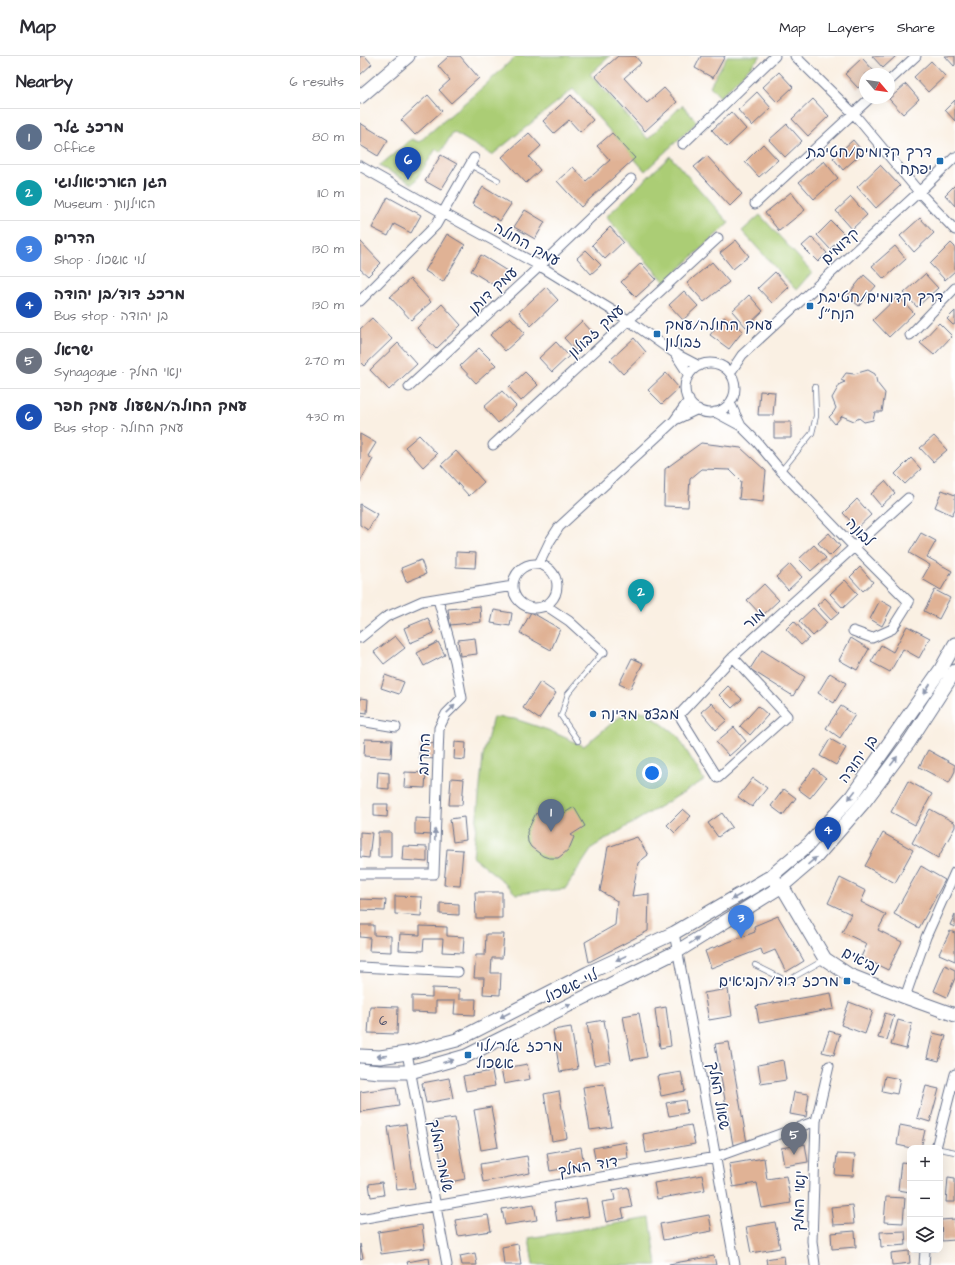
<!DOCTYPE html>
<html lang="en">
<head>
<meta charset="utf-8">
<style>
  :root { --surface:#fff; --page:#f7f7f7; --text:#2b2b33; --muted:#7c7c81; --line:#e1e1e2; --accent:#0b8043 }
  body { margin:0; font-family:"Architects Daughter","Playpen Sans Hebrew",sans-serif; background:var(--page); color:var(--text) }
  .controls { position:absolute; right:12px; bottom:12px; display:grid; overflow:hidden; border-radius:8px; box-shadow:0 4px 16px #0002 }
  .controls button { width:36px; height:36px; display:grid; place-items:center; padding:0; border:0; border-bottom:1px solid var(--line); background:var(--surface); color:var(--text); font:20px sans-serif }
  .compass { position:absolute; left:499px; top:12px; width:36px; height:36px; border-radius:50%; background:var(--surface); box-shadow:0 4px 16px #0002; rotate:119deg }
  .you { position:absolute; left:292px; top:717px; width:14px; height:14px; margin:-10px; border:3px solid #fff; border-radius:50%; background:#1a73e8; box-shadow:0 0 0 6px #1a73e833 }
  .badge { display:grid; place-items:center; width:26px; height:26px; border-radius:50%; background:var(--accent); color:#fff; font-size:13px; font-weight:700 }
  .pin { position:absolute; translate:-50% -33px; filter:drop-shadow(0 1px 2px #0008) }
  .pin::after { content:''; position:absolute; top:21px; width:14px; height:12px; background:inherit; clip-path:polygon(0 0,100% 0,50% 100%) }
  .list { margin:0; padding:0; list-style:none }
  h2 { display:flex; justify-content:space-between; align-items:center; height:52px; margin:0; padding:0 16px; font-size:17px }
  h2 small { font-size:13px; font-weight:400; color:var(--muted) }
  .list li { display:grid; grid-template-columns:26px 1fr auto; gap:12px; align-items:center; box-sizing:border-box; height:56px; padding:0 16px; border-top:1px solid var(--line) }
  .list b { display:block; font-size:15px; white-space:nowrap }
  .list p { margin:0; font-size:13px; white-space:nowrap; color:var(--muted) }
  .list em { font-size:13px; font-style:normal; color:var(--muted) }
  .icon { flex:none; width:22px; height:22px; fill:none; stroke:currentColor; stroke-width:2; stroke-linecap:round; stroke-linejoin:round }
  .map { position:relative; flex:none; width:595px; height:1209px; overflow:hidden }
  header { display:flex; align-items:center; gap:24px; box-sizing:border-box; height:56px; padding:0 20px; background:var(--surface); border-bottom:1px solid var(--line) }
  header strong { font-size:19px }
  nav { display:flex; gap:22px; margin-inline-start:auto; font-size:14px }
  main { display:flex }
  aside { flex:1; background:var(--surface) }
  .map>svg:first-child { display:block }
  .green { fill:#abcd75; stroke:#637e6a }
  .building { fill:#e0b295 }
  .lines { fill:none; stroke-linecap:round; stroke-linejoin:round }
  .lane-casing { stroke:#69738d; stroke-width:6 }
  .street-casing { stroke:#69738d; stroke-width:11 }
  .secondary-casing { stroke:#69738d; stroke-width:15 }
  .lane { stroke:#fff; stroke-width:4.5 }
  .street { stroke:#fff; stroke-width:9 }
  .secondary { stroke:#fff; stroke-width:13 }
  .oneway { fill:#8d97ae }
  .poi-dot { fill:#1f6fb2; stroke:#fff; stroke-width:1.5 }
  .labels { text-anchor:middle; stroke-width:3; stroke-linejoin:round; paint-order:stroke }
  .number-label { font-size:13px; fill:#4c506c }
  .poi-label { font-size:15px; fill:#1b2f5e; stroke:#fff; text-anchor:start }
  .street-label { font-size:15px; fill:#1b2f5e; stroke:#fff }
</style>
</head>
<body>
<header>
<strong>Map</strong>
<nav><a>Map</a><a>Layers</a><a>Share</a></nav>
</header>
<main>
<aside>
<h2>Nearby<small>6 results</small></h2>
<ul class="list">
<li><span class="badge" style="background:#5c6f8a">1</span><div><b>מרכז גלר</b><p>Office</p></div><em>80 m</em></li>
<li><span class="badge" style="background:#0f9aa8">2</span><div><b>הגן הארכיאולוגי</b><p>Museum · האילנות</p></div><em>110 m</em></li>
<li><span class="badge" style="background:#3f7fe0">3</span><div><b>הדרים</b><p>Shop · לוי אשכול</p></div><em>130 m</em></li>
<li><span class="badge" style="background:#1a4fb4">4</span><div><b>מרכז דוד/בן יהודה</b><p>Bus stop · בן יהודה</p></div><em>130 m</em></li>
<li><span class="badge" style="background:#6b7280">5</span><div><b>ישראל</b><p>Synagogue · ינאי המלך</p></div><em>270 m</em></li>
<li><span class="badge" style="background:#1a4fb4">6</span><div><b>עמק החולה/משעול עמק חפר</b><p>Bus stop · עמק החולה</p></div><em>430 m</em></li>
</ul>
</aside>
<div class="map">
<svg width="595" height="1209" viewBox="0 0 595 1209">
  <rect width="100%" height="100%" fill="#fff"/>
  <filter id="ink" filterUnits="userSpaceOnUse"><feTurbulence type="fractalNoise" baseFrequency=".025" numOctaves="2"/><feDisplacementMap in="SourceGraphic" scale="8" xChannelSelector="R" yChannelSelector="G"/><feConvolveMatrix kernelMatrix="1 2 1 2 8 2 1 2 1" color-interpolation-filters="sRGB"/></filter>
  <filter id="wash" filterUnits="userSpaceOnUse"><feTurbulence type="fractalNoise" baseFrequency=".012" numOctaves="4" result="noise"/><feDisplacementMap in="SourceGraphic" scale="16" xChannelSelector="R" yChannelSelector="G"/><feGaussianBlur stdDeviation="0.9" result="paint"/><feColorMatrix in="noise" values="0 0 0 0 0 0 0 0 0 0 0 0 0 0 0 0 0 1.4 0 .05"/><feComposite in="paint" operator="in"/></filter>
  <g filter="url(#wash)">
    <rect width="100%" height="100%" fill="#faf0e3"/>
    <path class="green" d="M156 0H250L230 18 288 83 322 49 337 66 285 115 213 33 132 99 93 76 81 96 76 93 53 128 19 110 52 83 59 86 122 32Z
      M367 0H401L360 41 350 30Z
      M310 100 369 167 305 226 246 161Z
      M400 159 452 216 436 234 382 175Z
      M268 654 286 656 317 679 344 724 233 791 205 833 156 838 138 821 113 801 123 700 133 661 155 663 188 674 224 690Z
      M290 1162 297 1209H173L169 1182Z"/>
    <g id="blocks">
      <path class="building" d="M0 0H5L12 8 0 19Z
        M89 0H100L119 22 91 47 79 34 90 24 78 10Z
        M258 0H275L281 7 264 22 287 47 304 32 317 46 285 75 235 20Z
        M341 0H365L353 22 335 12Z
        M512 0H536L523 12Z
        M585 0H595V9L594 10Z
        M502 2 515 16 513 18H505V26L498 32 485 18Z
        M571 5 585 20 568 36 554 21Z
        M419 16 433 31 417 46 403 31Z
        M546 28 559 43 543 58 529 43Z
        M397 36 411 52 392 70 378 54Z
        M68 39 82 55 55 79 41 64Z
        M211 39 233 64 220 76 209 64 194 77 183 65Z
        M453 43 469 60 448 80 432 63Z
        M595 44V65L585 54Z
        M371 56 386 73 367 91 352 74Z
        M0 67 28 84 18 100 0 89Z
        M427 68 442 85 425 101 409 84Z
        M169 77 181 90 169 101 180 114 166 127 142 101Z
        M252 77 275 102 221 151 197 125 213 111 226 125 250 104 237 90Z
        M493 84 503 96 483 114 473 102Z
        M403 88 418 104 399 121 385 106Z
        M81 99 97 108 81 134 65 125Z
        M347 100 382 138 370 150 334 111Z
        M464 105 478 122 454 143 439 126Z
        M520 109 540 130 516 152 497 131Z
        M595 129V150L585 139Z
        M123 131 151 148 140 165 112 148Z
        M431 136 445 154 419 175 405 157Z
        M28 141 61 159 51 177 34 168 28 180 12 172Z
        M491 141 507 159 492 173 476 155Z
        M165 154 185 166 175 183 154 171Z
        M560 162 574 177 554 196 540 180Z
        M471 165 485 179 470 193 457 179Z
        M250 171 263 186 245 203 232 189Z
        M87 178 105 189 83 226 65 215Z
        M452 181 467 197 458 206 442 190Z
        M376 184 389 200 373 213 360 197Z
        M0 185 21 207 8 220 0 213Z
        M591 187 595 191V215L585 224 570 208Z
        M535 190 546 203 524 223 512 210Z
        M226 194 241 209 231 218 217 202Z
        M121 199 147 215 137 231 111 215Z
        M352 206 369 226 344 246 327 227Z
        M281 207 296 223 276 241 261 226Z
        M415 216 429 231 412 247 398 232Z
        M565 218 578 232 557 251 544 237Z
        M504 219 516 230 499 250 487 240Z
        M50 223 71 246 51 264 30 241Z
        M186 231 198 244 171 270 159 256Z
        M324 235 338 250 323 264 309 249Z
        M389 239 403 255 386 271 372 255Z
        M538 240 554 257 529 281 513 264Z
        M82 248 101 269 76 293 57 272Z
        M595 255V268L593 269 587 263Z
        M150 261 165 277 145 295 130 279Z
        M364 261 383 275 369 293 350 279Z
        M12 262 32 283 4 310 0 306V273Z
        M222 265 235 279 217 296 204 282Z
        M579 267 592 280 574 299 560 287Z
        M274 282 286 296 263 318 250 304Z
        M196 286 209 300 192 316 179 302Z
        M38 287 57 308 29 334 10 314Z
        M119 292 136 309 116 327 100 310Z
        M508 314 515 318 517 327 525 337 522 356H515L513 364 504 366 499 362 494 365 482 360 475 368 469 361 473 357 476 352 472 342 480 328 485 326 481 324 486 317 494 318Z
        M165 316 178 329 161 345 149 331Z
        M306 317 319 332 302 348 288 334Z
        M142 335 156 350 138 367 124 351Z
        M400 335 415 336 413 359H398Z
        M414 366H431V382H414Z
        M0 378 16 387 8 400 13 403 0 426Z
        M59 379 77 398 63 411 45 391Z
        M574 380 587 394 573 406 560 392Z
        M341 387 381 392 406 415 403 446 379 443 381 425 370 414 342 413 330 423 328 451 304 450 305 413Z
        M96 395 124 426 109 440 81 409Z
        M551 402 561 413 545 428 535 418Z
        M525 425 535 437 521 450 511 438Z
        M582 434 595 439V453L592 459 575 451Z
        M497 443 511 459 497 472 483 457Z
        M0 448 17 458 8 474 0 469Z
        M469 477 480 490 470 500 458 487Z
        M561 477 576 485 567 501 592 515 581 534 562 523 570 509 549 497Z
        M454 489 466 502 451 515 439 503Z
        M96 496 116 497 115 512 96 511Z
        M61 504 66 518 46 526 41 512Z
        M430 508 442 521 428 534 416 521Z
        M500 511 513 526 503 535 490 521Z
        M485 524 498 538 483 552 470 538Z
        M404 528 419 544 402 560 387 544Z
        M575 534 590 542 579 563 564 555Z
        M465 542 479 557 471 564 457 549Z
        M520 544 532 551 522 570 510 563Z
        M120 550 121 566 90 569 88 553Z
        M453 552 467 567 453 580 439 565Z
        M134 554 152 557 150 570 131 567Z
        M171 556 200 573 191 594 160 577Z
        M68 562 74 577 50 587 44 572Z
        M434 565 449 582 441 589 426 573Z
        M547 570 570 582 559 602 543 593 530 616 511 606 521 589 533 596Z
        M35 580 45 592 24 608 14 596Z
        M115 582 117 598 100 600 98 584Z
        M491 582 509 593 497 614 479 604Z
        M78 586 85 599 64 610 57 597Z
        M402 594 445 621 433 640 390 613Z
        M272 602 283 607 270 633 259 628Z
        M470 617 486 627 474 647 458 637Z
        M25 619 44 626 39 638 21 632Z
        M180 626 196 637 179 663 163 652Z
        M368 630 382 643 372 652 359 639Z
        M0 642 8 643 7 657 0 656Z
        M351 647 367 664 356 674 341 656Z
        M398 650 408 659 390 679 380 670Z
        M481 650 495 659 480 682 466 672Z
        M374 671 386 685 369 700 356 686Z
        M5 683 32 684 31 702 4 700Z
        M470 683 486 692 476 709 460 700Z
        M60 686 77 687 76 703 59 702Z
        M95 686 106 687 105 704 94 703Z
        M568 694 595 709V715L589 727 559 711Z
        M454 712 466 722 450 742 438 733Z
        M18 716 29 717V733L17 732Z
        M45 716 66 717 65 732 44 731Z
        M91 722 104 723 102 749H89Z
        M393 722 407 732 392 751 378 741Z
        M548 725 572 738 555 769 531 756Z
        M424 733 436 742 423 759 411 750Z
        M14 748H28L27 761 14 760Z
        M214 751 225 770 211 779 214 781 209 793 202 799 198 802H189L183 800 171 791 168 786 167 776 176 757 190 766Z
        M323 753 331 760 315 777 307 769Z
        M570 753 595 767V771L578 802 552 787Z
        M362 757 372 771 358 781 348 767Z
        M104 761 106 784 93 786 90 763Z
        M55 762 73 763 72 779 55 778Z
        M0 776 12 777 9 802 0 801Z
        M18 776H31V801H18Z
        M523 777 553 794 535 827 505 810Z
        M277 781 288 799 278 807 272 840 289 838 288 875 229 906 225 886 255 869 257 845 240 835 248 791Z
        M43 790 67 791V806L42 804Z
        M87 793 103 794 100 830 84 829Z
        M561 810 585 824 559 872 534 858Z
        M480 822 506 835 501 846 526 859 518 874 542 886 528 914 501 901 507 888 482 876 491 858 468 847Z
        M115 836H142V862H116Z
        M35 840 62 841 61 860 35 858Z
        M0 843 26 844 25 855 0 854Z
        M80 847 99 848V859L80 858Z
        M595 858V871L590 869Z
        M418 860 444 905 426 916 415 894 403 899 401 893 351 912 345 895 395 876 394 870Z
        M0 869H14V879L31 880V896L9 895 10 882 0 881Z
        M60 870 87 871V880L104 881 103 897 82 896 83 883H64L63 895 39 894 40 878 60 879Z
        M590 875 595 877V905L579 898Z
        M126 878H144L142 902H132L131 917H141L140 939 123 938 124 922H114L116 899H125Z
        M585 909 595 914V922L587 941 574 935Z
        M72 932 99 933V943H116L115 959 94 958 95 945H76V957L52 956V940L72 941Z
        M368 933 372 960 349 964 344 937Z
        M471 937 474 953 399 967 396 950Z
        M489 946 513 955 505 978 481 969Z
        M10 950 38 951 37 978 8 977Z
        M306 951 311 990 300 992 295 953Z
        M279 957 287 1001 271 1004 263 960Z
        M525 957 534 960 527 984 518 982Z
        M244 964 251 1006 234 1009 227 967Z
        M538 964 552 968 546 993 531 989Z
        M211 971 218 1013 200 1016 193 974Z
        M469 975 480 978 474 999 462 996Z
        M573 977 586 980 579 1005 567 1002Z
        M369 986 387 1087 373 1089 355 988Z
        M423 1004 426 1024 401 1028 398 1009Z
        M167 1008 170 1023 144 1028 141 1013Z
        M132 1015 135 1030 106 1035 103 1020Z
        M321 1016 325 1035 301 1040 297 1020Z
        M525 1020 540 1023 537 1038 522 1035Z
        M89 1022 93 1042 66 1047 62 1027Z
        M244 1028 252 1071 230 1074 223 1031Z
        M566 1030 579 1033 570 1066 557 1062Z
        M36 1031 39 1050 0 1056V1036Z
        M199 1035 207 1082 192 1085 184 1038Z
        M434 1036 449 1038 446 1061 430 1058Z
        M325 1044 327 1057 309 1060 306 1047Z
        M131 1051 138 1091 121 1094 114 1054Z
        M95 1062 105 1123 85 1127 74 1065Z
        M46 1068 55 1132 37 1134 28 1071Z
        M331 1069 335 1088 286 1097 283 1078Z
        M540 1069 565 1074 561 1092H551L537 1089Z
        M266 1086 268 1102 236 1107 233 1092Z
        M445 1088 448 1106 424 1110 421 1092Z
        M221 1091 224 1109 190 1115 187 1097Z
        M477 1098 495 1099 493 1120 475 1119Z
        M167 1100 170 1117 123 1126 120 1108Z
        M404 1102 407 1123 426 1120 431 1147 402 1152 397 1127 373 1131 369 1108Z
        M541 1106 550 1107V1136L538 1134Z
        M342 1119 345 1134 297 1143 294 1127Z
        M588 1121 595 1122V1146H586Z
        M22 1126 24 1139 11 1141 9 1128Z
        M268 1131 272 1151 262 1153 264 1162 246 1166 242 1146 255 1144 253 1134Z
        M526 1141 545 1142 543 1167 524 1166Z
        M226 1142 229 1160 197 1165 194 1147Z
        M174 1148 177 1164 145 1169 142 1153Z
        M492 1149 494 1168 473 1169 471 1151Z
        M128 1159 131 1175 98 1180 95 1164Z
        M349 1159 352 1175 303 1184 300 1168Z
        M595 1163V1184L582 1185 581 1164Z
        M415 1166 420 1192 391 1197 386 1171Z
        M62 1169 65 1192 21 1198 18 1176Z
        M495 1175 496 1191 472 1193 471 1177Z
        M545 1175 546 1189 521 1191 520 1176Z
        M0 1188 3 1202 0 1203Z
        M158 1188 161 1209H144L142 1191Z
        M549 1195 550 1207 532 1209 531 1197Z
        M115 1197 117 1209H102L100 1200Z
        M354 1200 356 1209H309V1208Z
        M424 1200 425 1209H407L406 1203Z
        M69 1202 70 1209H48L47 1206Z"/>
    </g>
  </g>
  <g filter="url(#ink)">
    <use href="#blocks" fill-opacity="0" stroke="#69738d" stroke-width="1"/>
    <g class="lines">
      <defs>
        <path id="lane" d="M110 109 138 124
          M421 415 452 377 456 360 455 331
          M218 685 201 660 208 638 243 596
          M395 909 427 925 464 904
          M580 1093 595 1096"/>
        <path id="street" d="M435 0 494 58 559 136 595 174
          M529 25 556 0
          M323 88 415 0
          M0 110 83 157 180 210 268 264 316 298 339 310
          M395 148 510 42
          M0 245 76 169 114 102
          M550 279 595 232
          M316 299 329 319
          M325 332a25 25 0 1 1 50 0a25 25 0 1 1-50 0Z
          M370 317 382 299 559 136 595 101
          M49 331 180 210 271 123
          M370 347 381 370
          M355 356 381 370 397 386 421 415 494 491 549 546 532 573 512 582 493 575
          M315 364 338 353
          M133 389 358 182
          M179 508 190 485 199 471 314 365 329 344
          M153 530a22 22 0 1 1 44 0a22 22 0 1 1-44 0Z
          M185 549 209 565 243 596
          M0 582 26 561 62 545 153 530
          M373 601 427 660 358 722 319 659 373 601 548 442
          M0 665 36 671
          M0 818H74L79 672 86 658 102 642 95 605 78 543
          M314 877 334 981 375 1209
          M0 911 98 916
          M545 941 566 881 595 816
          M47 997 87 1209
          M576 1092 595 1018
          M0 1163 356 1101 456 1065
          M455 1209 452 1185 456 1065 469 1010
          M564 1209 565 1194"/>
        <path id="secondary" d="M0 41 48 0
          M416 826 422 830 465 903 489 919 545 941 595 959
          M0 1000 20 1001 47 997 97 984 228 917 314 877 410 821 449 788 492 740 581 613 595 588
          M0 1014 19 1016H50L106 1000 318 895 422 830 456 801 504 746 549 686 595 615"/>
      </defs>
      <use href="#lane" class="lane-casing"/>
      <use href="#street" class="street-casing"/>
      <use href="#secondary" class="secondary-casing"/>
      <use href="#lane" class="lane"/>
      <use href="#street" class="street"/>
      <use href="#secondary" class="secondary"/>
    </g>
    <defs><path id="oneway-solid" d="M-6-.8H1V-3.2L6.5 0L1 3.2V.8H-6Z"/></defs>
    <g class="oneway">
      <use href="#oneway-solid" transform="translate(567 633) rotate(124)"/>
      <use href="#oneway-solid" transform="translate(91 653) rotate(-44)"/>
      <use href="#oneway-solid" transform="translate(534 705) rotate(-53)"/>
      <use href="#oneway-solid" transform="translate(492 739) rotate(128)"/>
      <use href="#oneway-solid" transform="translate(75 779) rotate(-88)"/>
      <use href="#oneway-solid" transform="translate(452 805) rotate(-41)"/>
      <use href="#oneway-solid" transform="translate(376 841) rotate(150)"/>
      <use href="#oneway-solid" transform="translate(334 885) rotate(-32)"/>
      <use href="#oneway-solid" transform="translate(261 902) rotate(155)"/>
      <use href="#oneway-solid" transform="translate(206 950) rotate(-26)"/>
      <use href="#oneway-solid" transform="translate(145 959) rotate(153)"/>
      <use href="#oneway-solid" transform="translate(22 1000) rotate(175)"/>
      <use href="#oneway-solid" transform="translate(88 1005) rotate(-16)"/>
    </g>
  </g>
  <g class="poi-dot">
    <rect x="576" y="101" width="8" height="8" rx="2"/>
    <rect x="446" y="246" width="8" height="8" rx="2"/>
    <rect x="293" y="274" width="8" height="8" rx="2"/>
    <circle cx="233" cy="658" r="4"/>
    <rect x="483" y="921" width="8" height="8" rx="2"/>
    <rect x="104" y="995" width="8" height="8" rx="2"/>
  </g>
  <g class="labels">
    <g class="number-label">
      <text x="23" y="969">6</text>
    </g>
    <g class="poi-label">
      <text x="572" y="101" text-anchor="end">דרך קדומים/חטיבת<tspan x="572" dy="17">יפתח</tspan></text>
      <text x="458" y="246">דרך קדומים/חטיבת<tspan x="458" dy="17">הנח״ל</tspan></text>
      <text x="305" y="274">עמק החולה/עמק<tspan x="305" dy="17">זבולון</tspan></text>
      <text x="241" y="663">מבצע מדינה</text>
      <text x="479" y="930" text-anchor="end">מרכז דוד/הנביאים</text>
      <text x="116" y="995">מרכז גלר/לוי<tspan x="116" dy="17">אשכול</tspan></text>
    </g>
    <g class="street-label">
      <text transform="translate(167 188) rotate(29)" y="5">עמק החולה</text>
      <text transform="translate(480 190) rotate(-43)" y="5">קדומים</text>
      <text transform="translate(133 234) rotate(-43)" y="5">עמק דותן</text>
      <text transform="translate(236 275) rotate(-43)" y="5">עמק זבולון</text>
      <text transform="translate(500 476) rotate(46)" y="5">לבונה</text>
      <text transform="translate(394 563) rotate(-42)" y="5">מור</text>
      <text transform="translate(64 698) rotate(-87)" y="5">החרוב</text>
      <text transform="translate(498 703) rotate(-54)" y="5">בן יהודה</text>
      <text transform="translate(501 904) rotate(27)" y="5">נביאים</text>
      <text transform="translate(211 930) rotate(-26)" y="5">לוי אשכול</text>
      <text transform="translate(359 1040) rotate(80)" y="5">שאול המלך</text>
      <text transform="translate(81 1100) rotate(79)" y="5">שלמה המלך</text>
      <text transform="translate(228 1110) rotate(-10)" y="5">דוד המלך</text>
      <text transform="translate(439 1145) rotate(-88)" y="5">ינאי המלך</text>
    </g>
  </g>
</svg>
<div class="controls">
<button>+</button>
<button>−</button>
<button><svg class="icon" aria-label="layers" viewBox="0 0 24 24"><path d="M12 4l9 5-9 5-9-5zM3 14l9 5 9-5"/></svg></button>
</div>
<svg class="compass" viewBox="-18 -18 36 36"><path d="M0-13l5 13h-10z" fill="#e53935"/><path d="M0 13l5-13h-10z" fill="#7c7c81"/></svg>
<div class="you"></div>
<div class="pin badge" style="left:191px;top:776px;background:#5c6f8a">1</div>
<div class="pin badge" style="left:281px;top:556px;background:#0f9aa8">2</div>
<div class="pin badge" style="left:381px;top:882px;background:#3f7fe0">3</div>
<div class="pin badge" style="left:468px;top:794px;background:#1a4fb4">4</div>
<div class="pin badge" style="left:434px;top:1099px;background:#6b7280">5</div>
<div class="pin badge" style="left:48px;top:124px;background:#1a4fb4">6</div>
</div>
</main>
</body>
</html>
